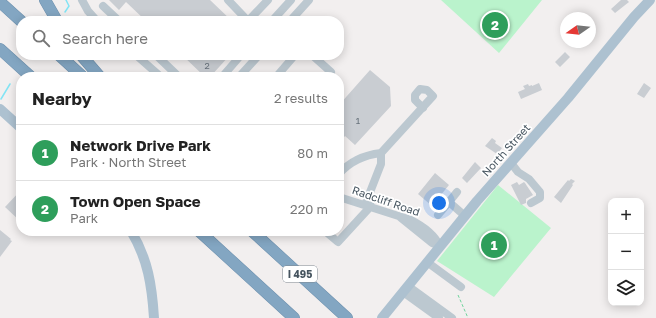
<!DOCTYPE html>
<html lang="en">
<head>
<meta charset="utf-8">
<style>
  :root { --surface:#fff; --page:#f2f2f2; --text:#222; --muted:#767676; --line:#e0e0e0; --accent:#097ef2 }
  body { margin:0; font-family:"Golos Text",sans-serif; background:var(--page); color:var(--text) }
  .controls { position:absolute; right:12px; bottom:12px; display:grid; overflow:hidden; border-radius:8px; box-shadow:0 2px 10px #0003 }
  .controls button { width:36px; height:36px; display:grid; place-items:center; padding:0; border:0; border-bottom:1px solid var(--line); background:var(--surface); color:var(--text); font:20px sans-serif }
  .compass { position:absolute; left:560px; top:12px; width:36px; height:36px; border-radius:50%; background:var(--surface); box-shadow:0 2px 10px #0003; rotate:256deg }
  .you { position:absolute; left:439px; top:203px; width:14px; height:14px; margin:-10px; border:3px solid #fff; border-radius:50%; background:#1a73e8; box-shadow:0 0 0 6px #1a73e833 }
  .badge { display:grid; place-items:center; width:26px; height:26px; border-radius:50%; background:var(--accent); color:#fff; font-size:13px; font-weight:700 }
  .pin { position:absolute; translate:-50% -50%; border:2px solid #fff; box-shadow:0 1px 4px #0006 }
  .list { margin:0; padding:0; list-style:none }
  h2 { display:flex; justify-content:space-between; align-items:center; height:52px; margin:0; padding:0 16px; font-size:17px }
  h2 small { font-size:13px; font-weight:400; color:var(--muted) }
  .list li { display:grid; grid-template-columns:26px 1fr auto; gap:12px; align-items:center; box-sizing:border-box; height:56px; padding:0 16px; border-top:1px solid var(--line) }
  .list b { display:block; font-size:15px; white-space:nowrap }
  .list p { margin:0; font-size:13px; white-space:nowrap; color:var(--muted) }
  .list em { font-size:13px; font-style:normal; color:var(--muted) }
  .icon { flex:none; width:22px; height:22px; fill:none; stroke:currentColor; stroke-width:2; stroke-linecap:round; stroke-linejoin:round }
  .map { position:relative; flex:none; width:656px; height:318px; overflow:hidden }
  .search { position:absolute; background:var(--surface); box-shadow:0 2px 10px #0003; left:16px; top:16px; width:328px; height:44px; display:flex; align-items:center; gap:10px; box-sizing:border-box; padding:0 14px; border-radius:16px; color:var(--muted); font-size:15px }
  .panel { position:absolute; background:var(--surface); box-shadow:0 2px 10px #0003; left:16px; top:72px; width:328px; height:164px; border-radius:16px }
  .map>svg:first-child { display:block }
  .green { fill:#baf3cc }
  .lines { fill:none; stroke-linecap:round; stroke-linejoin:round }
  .stream { stroke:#83e4f4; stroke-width:1.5 }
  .building { fill:#c9cdd2 }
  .highway-casing { stroke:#6e91ae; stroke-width:12 }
  .path { stroke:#6fd49c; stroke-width:1; stroke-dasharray:3 2; stroke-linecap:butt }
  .minor { stroke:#bcc8d0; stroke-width:8 }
  .major { stroke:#adc1d0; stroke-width:10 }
  .highway { stroke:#83a6c2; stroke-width:11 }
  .labels { text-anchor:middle; stroke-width:3.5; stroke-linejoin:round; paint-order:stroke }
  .number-label { font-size:9px; fill:#67727c }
  .shield { fill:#fff; stroke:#7e878f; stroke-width:1 }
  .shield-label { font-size:10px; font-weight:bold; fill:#46545f }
  .street-label { font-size:11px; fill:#46545f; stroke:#fff }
</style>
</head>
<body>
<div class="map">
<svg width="656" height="318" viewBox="0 0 656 318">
  <rect width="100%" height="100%" fill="#f2efef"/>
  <path class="green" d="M441 0H542L499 53Z
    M498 185 551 228 494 297 437 261Z"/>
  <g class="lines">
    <path class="stream" d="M65 12 69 6 66 0
      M1 99 10 84"/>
  </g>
  <path class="building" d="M109 0H210L232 21H146L126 2 119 10Z
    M621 0H627L629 2 615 13 611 9Z
    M565 52 570 57 560 67 555 62Z
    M182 55H230L210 77H205Z
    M370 70 390 87 391 106 355 145 345 136 339 143V105Z
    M539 83 542 90 521 99 518 92 525 89 523 86 528 84 529 86 532 85V86Z
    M644 83 651 88 644 98 637 94Z
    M492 138 496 141 495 143 502 148 497 154 485 146Z
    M475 162 481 168 467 183 462 178Z
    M435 173 449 185 432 206 418 194Z
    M571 179 575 181 572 184 573 185 561 203 554 197 568 180 569 181Z
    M517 182 519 185 524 182 525 183 533 195 526 199V203L521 205 511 185Z
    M21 190V201L18 204 21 207V222L5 207Z
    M0 230 11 239 10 240 12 241 0 257Z"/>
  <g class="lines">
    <defs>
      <path id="highway" d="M45 0 57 21
        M0 2 21 21
        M0 49 31 77
        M59 55 83 77
        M81 55 100 77
        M199 231 294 318
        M252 231 347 318"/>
    </defs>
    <use href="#highway" class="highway-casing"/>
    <path class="path" d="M458 295 468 318"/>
    <path class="minor" d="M82 0 88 11 97 21
      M228 0 248 21
      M103 6 119 21
      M248 21 268 0
      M272 21 291 0
      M290 21 309 0
      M136 55 161 77
      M156 55 179 77
      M312 55 331 72 326 77
      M222 77 241 55
      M239 77 259 55
      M276 77 295 55
      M511 163 518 172 529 179 540 192V198L531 203
      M339 174C350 161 364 155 381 153L433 96 427 90 420 89 415 95V100L423 108
      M339 197 411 220C423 226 434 234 440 246
      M449 202 457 192
      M365 205 381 164V153
      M438 215 449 202 465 216
      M401 218 432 243 440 246
      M325 231 338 242 371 206
      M427 262 461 287
      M408 286 452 318
      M403 292 439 318"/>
    <path class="major" d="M0 109 21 128
      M131 231C148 259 152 286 154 318
      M382 318 477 201 568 98 634 17 650 0"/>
    <use href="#highway" class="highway"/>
  </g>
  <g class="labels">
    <g class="number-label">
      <text x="207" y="69">2</text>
      <text x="358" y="124">1</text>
    </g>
    <rect class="shield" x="283" y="266" width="34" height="16" rx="3"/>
    <g class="shield-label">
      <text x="300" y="278">I 495</text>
    </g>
    <g class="street-label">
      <text transform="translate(506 150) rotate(-48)" y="4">North Street</text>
      <text transform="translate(386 201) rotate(19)" y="4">Radcliff Road</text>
    </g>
  </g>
</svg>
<div class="controls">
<button>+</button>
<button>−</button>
<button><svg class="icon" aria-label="layers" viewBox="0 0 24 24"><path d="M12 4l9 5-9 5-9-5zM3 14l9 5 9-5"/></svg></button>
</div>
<svg class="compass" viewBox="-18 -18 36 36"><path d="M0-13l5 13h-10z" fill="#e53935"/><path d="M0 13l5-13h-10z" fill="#767676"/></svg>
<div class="you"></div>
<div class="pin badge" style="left:494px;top:245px;background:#2e9e5b">1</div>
<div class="pin badge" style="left:495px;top:25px;background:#2e9e5b">2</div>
<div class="search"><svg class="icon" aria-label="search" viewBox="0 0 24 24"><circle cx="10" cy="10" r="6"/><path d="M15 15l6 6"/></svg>Search here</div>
<section class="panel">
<h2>Nearby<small>2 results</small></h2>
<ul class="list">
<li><span class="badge" style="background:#2e9e5b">1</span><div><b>Network Drive Park</b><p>Park · North Street</p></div><em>80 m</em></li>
<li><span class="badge" style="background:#2e9e5b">2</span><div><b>Town Open Space</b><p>Park</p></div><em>220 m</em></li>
</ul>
</section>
</div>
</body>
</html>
